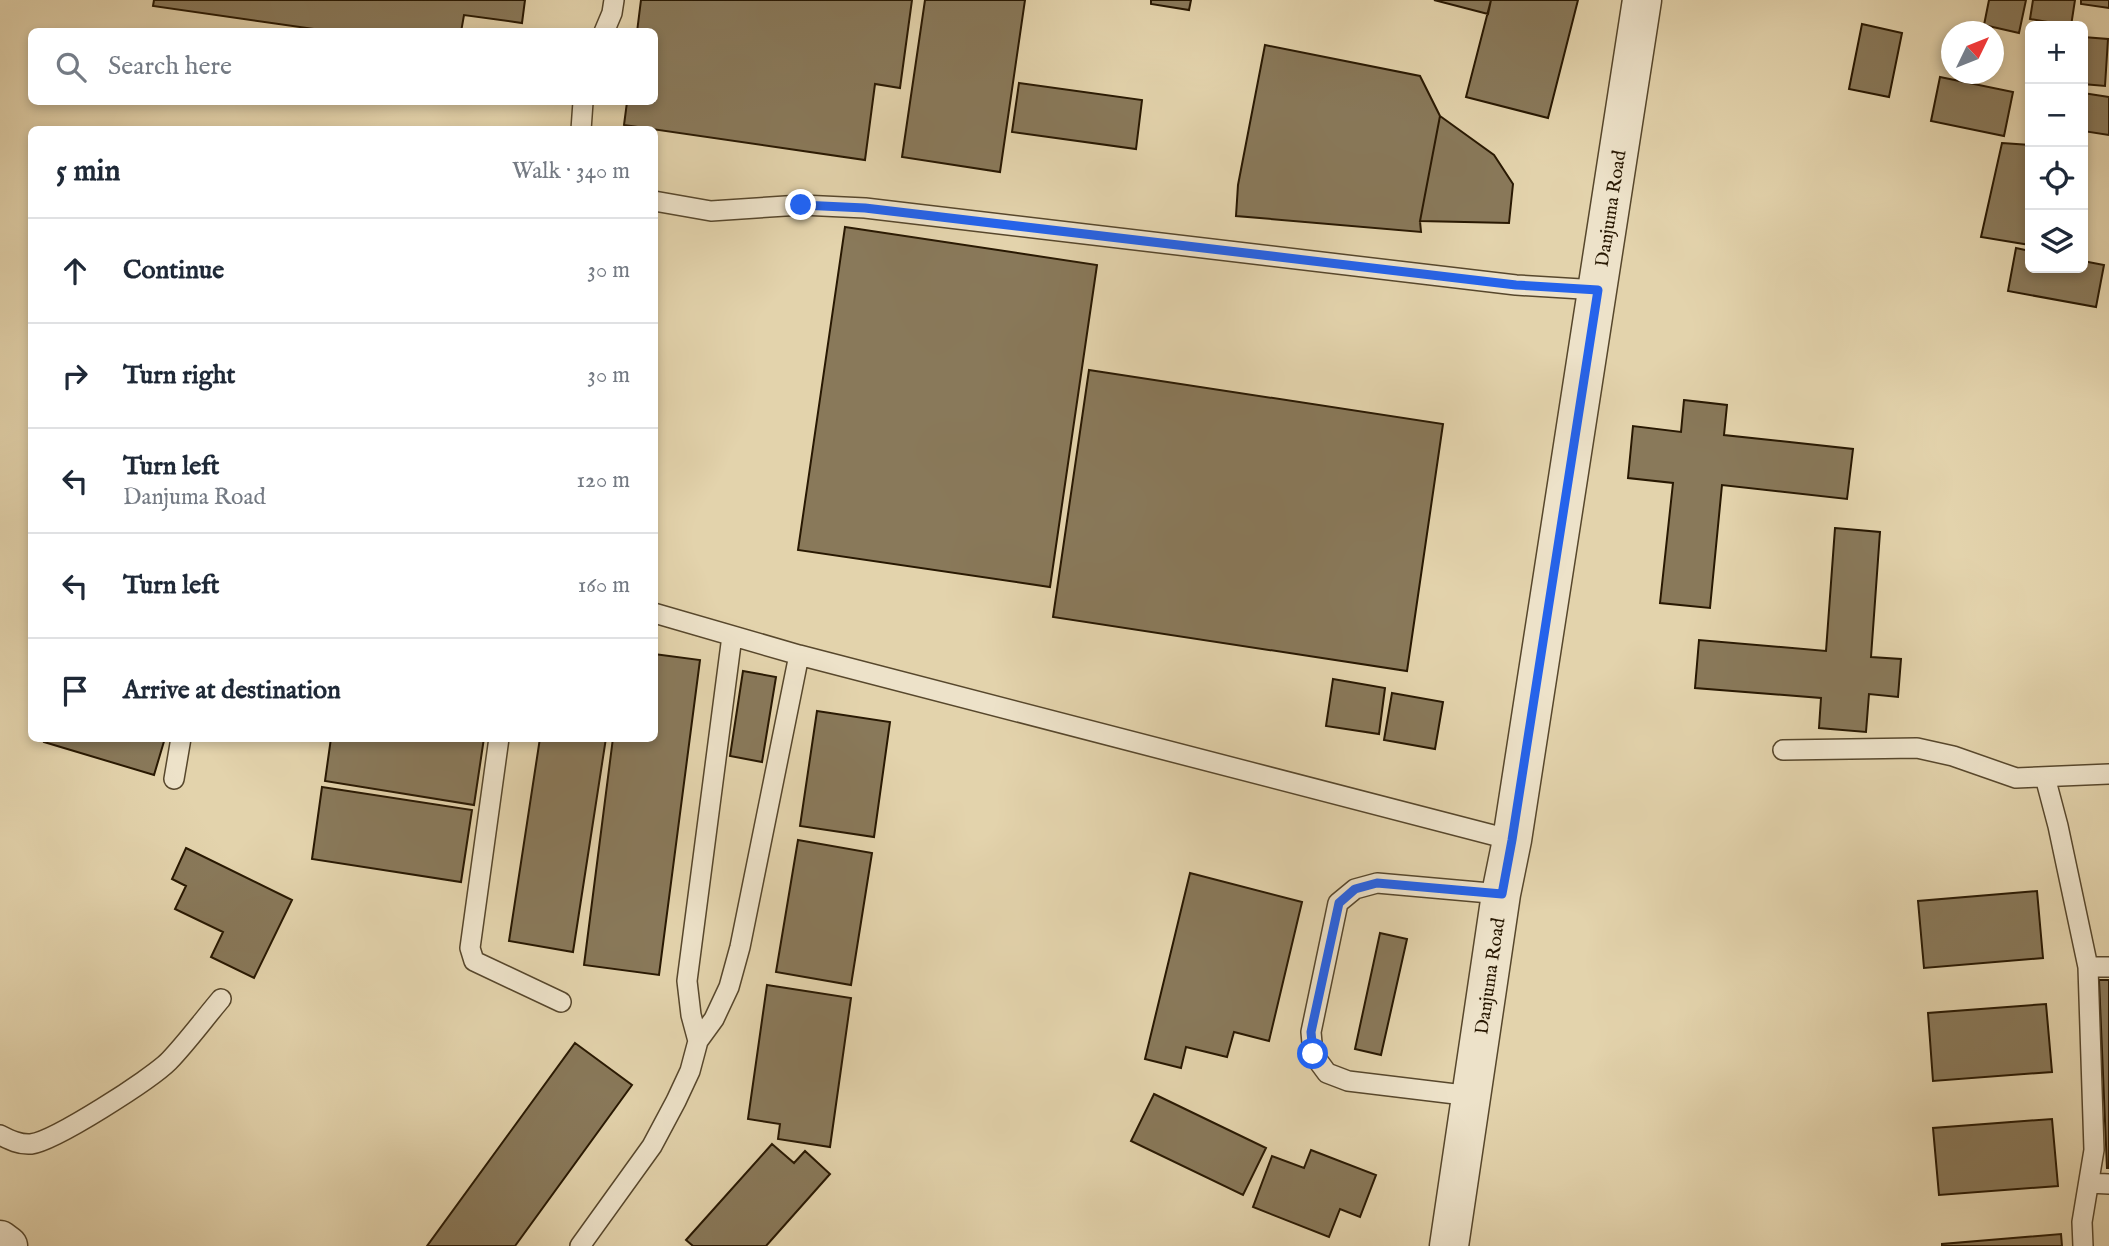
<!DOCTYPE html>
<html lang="en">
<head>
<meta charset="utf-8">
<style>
  :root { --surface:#fff; --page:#f6f6f7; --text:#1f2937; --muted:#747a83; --line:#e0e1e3 }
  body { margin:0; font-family:"IM FELL English",serif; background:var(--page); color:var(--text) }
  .controls { position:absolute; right:21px; top:21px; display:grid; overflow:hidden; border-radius:10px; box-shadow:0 4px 10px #0003 }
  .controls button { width:63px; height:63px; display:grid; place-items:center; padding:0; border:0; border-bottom:2px solid var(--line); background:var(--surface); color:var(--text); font:35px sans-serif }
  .compass { position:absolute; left:1941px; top:21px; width:63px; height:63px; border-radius:50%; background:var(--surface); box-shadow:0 4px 10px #0003; rotate:47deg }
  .stop { position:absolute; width:21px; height:21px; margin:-16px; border:5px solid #2563eb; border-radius:50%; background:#fff }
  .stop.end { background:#2563eb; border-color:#fff; box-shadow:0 2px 7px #0008 }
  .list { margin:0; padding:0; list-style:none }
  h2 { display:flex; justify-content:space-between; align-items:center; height:91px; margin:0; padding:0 28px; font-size:30px }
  h2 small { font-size:23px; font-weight:400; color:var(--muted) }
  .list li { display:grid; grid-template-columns:46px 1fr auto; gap:21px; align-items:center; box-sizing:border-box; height:105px; padding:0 28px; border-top:2px solid var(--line) }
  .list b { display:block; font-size:26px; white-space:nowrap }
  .list p { margin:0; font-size:23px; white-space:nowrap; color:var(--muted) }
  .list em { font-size:23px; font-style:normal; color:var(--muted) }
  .icon { flex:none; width:38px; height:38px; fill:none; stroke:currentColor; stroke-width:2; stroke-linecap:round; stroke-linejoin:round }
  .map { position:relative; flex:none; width:2109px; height:1246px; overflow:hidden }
  .search { position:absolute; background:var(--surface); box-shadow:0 4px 10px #0003; left:28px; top:28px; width:630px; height:77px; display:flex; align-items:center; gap:18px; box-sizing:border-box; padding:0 24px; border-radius:10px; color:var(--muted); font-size:26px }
  .panel { position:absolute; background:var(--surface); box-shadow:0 4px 10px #0003; left:28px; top:126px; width:630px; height:616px; border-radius:10px }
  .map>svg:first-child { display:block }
  .building { fill:#89795a; stroke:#281802; stroke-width:2 }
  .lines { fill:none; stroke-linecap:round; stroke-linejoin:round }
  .lane-casing { stroke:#57472c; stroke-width:22 }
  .street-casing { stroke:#57472c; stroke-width:41 }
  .lane { stroke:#ede2c9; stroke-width:19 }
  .street { stroke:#ede2c9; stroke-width:38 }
  .route { stroke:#2563eb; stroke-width:9 }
  .labels { text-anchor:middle; stroke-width:5; stroke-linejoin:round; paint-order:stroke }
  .street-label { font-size:19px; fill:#281802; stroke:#ede2c9 }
</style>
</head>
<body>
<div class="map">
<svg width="2109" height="1246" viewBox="0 0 2109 1246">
  <rect width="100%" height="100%" fill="#e3d3ac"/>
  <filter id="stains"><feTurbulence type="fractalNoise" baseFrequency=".00286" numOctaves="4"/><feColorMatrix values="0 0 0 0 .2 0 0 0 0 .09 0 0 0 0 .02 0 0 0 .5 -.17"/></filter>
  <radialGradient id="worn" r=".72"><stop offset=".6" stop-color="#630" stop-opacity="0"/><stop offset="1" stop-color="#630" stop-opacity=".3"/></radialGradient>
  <path class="building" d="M154 0H525L522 23 464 15 461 32H335L153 6Z
    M641 0H912L900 88 875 84 865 160 624 125 627 102H654V32H637Z
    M925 0H1025L1000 172 902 157Z
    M1151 0H1191L1189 10 1151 4Z
    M1434 0H1491L1488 14Z
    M1491 0H1578L1548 118 1466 97Z
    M1989 0H2026L2019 33 1984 25Z
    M2033 0H2075L2071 26 2030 19Z
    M2081 0H2109V8L2081 4Z
    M1862 24 1902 33 1889 97 1849 89Z
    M2083 37 2108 39 2105 86 2083 84Z
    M1265 45 1420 76 1440 116 1420 221 1421 232 1236 216 1238 185Z
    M1940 77 2013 92 2004 136 1931 121Z
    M1019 83 1142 100 1136 149 1012 132Z
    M2083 93 2109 97V135L2083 131Z
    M1440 116 1494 155 1513 184 1509 223 1420 221Z
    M2002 143 2030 145V245L1981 237Z
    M845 227 1097 265 1050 587 798 550Z
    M2016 248 2030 251V268H2083V261L2104 265 2096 307 2008 291Z
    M1089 370 1443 424 1407 671 1053 617Z
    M1684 400 1727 405 1724 435 1853 449 1847 499 1722 485 1710 608 1660 603 1673 483 1628 478 1633 426 1681 432Z
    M1835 528 1880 532 1871 657 1901 659 1898 697 1869 694 1866 732 1819 728 1821 698 1695 688 1699 640 1826 651Z
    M654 654 700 660 659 975 584 965 613 738H654Z
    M743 671 776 677 762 762 730 756Z
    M1333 679 1385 688 1379 734 1326 726Z
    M1392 693 1443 702 1435 749 1384 740Z
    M817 711 890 722 874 837 800 826Z
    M45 738H165L154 775 44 742Z
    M331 738H484L474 805 325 781Z
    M540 738H606L573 952 509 941Z
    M322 787 472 810 461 882 312 859Z
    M798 840 872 853 851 985 776 972Z
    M186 848 292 900 254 978 211 957 223 932 175 909 186 886 172 879Z
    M1190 873 1302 902 1269 1041 1234 1032 1227 1057 1186 1047 1181 1068 1145 1059Z
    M2037 891 2043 958 1924 968 1918 901Z
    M1380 933 1407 939 1381 1055 1355 1049Z
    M2099 980H2109V1168H2107Z
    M767 985 851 998 830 1147 778 1139 780 1124 748 1119Z
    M2046 1004 2052 1072 1933 1081 1928 1013Z
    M575 1043 632 1085 515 1246H427Z
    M1154 1094 1266 1148 1243 1195 1131 1141Z
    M2052 1119 2058 1186 1939 1195 1933 1128Z
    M772 1144 794 1163 805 1151 830 1174 766 1246H693L686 1240Z
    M1311 1150 1376 1175 1360 1217 1340 1209 1329 1237 1253 1207 1272 1156 1304 1168Z
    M2061 1234 2062 1246H1942V1244Z"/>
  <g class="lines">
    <defs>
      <path id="lane" d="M604 32 612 13 614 0
        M581 130 583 102
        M654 201 711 211 801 205 865 208 1516 285 1598 290
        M654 613 799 655 1512 840
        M499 738 470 948 474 961 561 1002
        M1783 750 1917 748 1953 756 2016 778 2109 774
        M2045 777 2058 826 2088 967 2094 1150 2082 1222 2083 1246
        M174 779 181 738
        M2088 967H2109
        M698 1041 691 1015 687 981 732 636
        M1472 1096 1348 1081 1327 1073 1313 1054 1311 1032 1338 903 1355 889 1377 883 1501 894
        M0 1135C10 1140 20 1145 31 1144 55 1141 151 1079 169 1061 188 1041 204 1019 221 999
        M2089 1183 2109 1184
        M580 1246 652 1146 676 1101 690 1071 698 1041 714 1019 729 987 740 947 799 655"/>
      <g id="street">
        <path d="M0 1240 8 1246"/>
        <path id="s1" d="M1449 1246 1501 894 1512 840 1642 0"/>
      </g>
    </defs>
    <use href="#lane" class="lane-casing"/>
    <use href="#street" class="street-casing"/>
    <use href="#lane" class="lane"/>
    <use href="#street" class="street"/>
  </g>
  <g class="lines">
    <path class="route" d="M801 205 865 208 1516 285 1598 290 1512 840 1502 894 1377 883 1355 889 1339 903 1311 1032 1313 1054"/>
  </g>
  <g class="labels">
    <g class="street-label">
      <text dy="7" stroke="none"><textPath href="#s1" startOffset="1050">Danjuma Road</textPath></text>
      <text dy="7" stroke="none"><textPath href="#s1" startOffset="273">Danjuma Road</textPath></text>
    </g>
  </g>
  <rect width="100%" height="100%" filter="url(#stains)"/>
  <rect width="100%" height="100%" fill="url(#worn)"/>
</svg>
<div class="controls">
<button>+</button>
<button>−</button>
<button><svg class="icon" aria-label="locate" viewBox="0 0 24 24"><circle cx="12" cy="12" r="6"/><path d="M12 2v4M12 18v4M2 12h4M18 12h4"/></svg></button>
<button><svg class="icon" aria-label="layers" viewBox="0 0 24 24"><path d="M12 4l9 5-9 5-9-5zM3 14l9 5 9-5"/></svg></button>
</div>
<svg class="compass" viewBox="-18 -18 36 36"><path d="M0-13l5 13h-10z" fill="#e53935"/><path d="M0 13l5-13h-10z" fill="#747a83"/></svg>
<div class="stop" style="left:1313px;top:1054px"></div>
<div class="stop end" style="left:801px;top:205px"></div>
<div class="search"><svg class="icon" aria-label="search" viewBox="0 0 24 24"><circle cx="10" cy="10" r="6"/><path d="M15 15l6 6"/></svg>Search here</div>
<section class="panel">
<h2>5 min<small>Walk · 340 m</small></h2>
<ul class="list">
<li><svg class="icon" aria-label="ahead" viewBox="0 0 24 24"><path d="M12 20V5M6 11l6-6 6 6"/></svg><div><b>Continue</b></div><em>30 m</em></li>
<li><svg class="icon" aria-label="right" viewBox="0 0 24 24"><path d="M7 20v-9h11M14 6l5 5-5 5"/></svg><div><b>Turn right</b></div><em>30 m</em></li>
<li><svg class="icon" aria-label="left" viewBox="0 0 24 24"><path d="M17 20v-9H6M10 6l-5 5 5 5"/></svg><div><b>Turn left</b><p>Danjuma Road</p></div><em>120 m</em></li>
<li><svg class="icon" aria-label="left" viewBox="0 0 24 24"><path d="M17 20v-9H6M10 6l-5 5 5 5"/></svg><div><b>Turn left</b></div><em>160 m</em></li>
<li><svg class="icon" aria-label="arrive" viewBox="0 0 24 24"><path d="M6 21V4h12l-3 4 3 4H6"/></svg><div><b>Arrive at destination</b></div></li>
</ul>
</section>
</div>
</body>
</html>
